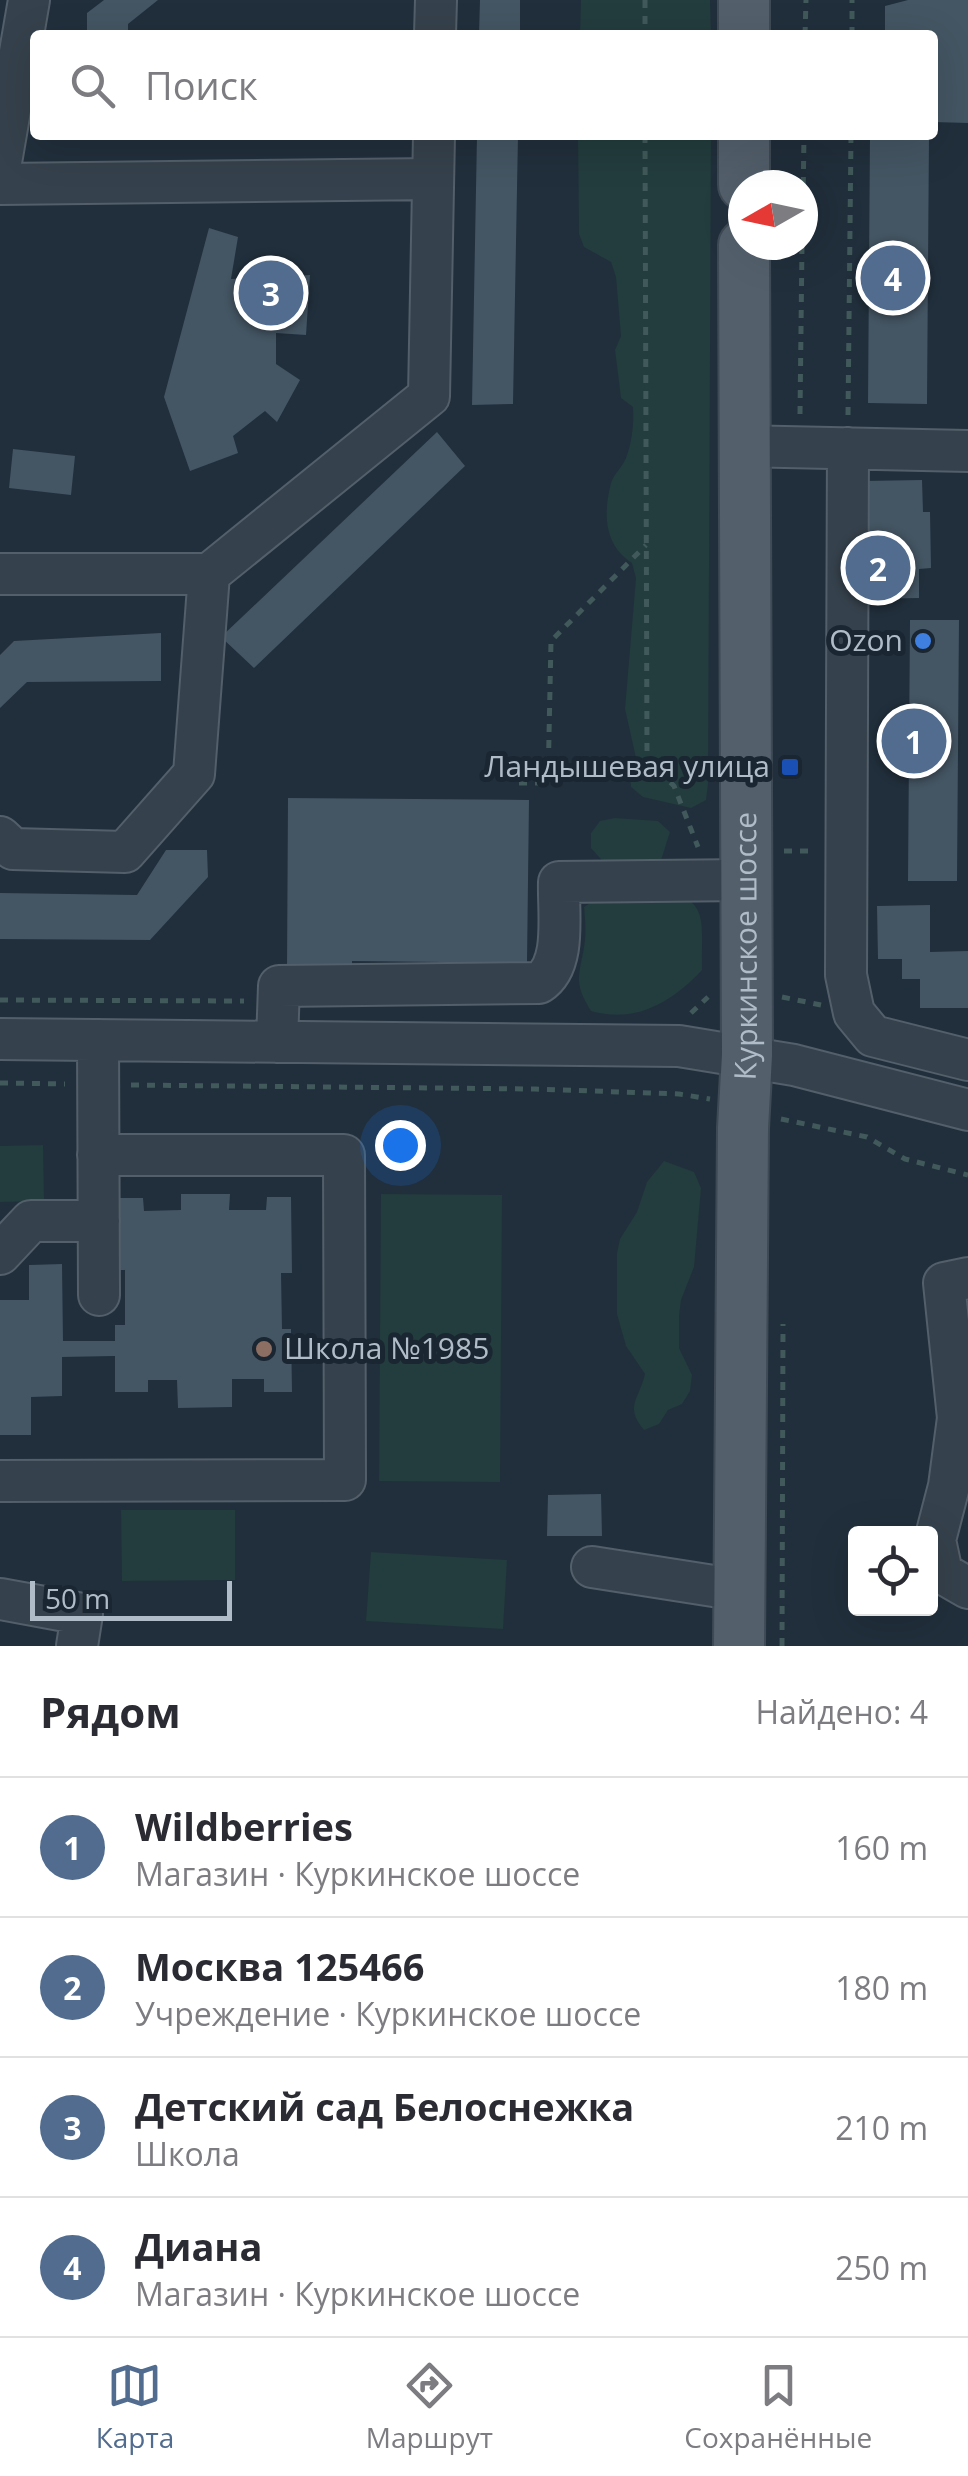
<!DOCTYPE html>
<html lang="ru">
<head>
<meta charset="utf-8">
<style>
  :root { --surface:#fff; --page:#f7f7f7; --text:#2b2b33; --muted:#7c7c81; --line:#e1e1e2; --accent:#516c8e }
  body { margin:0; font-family:"Open Sans",sans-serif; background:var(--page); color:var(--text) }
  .controls { position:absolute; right:30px; bottom:30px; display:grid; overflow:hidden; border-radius:10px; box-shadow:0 10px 40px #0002 }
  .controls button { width:90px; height:90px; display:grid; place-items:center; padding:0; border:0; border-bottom:2px solid var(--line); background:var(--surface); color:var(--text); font:50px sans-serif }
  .compass { position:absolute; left:728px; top:170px; width:90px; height:90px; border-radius:50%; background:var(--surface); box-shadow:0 10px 40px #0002; rotate:261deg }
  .scale { position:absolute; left:30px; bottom:25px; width:202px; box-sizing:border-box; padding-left:10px; border:5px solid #b0bcc8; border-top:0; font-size:28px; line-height:35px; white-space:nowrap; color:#b0bcc8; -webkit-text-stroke:8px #1a2631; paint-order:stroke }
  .you { position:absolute; left:400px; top:1145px; width:35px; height:35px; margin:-25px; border:8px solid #fff; border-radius:50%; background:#1a73e8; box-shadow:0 0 0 15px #1a73e833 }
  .badge { display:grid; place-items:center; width:65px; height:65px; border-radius:50%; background:var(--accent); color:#fff; font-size:32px; font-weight:700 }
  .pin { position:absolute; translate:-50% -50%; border:5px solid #fff; box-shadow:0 2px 10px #0006 }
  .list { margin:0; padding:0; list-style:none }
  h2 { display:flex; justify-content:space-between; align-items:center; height:130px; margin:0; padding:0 40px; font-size:42px }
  h2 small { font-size:32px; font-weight:400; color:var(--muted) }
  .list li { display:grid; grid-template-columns:65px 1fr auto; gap:30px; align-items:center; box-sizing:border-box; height:140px; padding:0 40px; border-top:2px solid var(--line) }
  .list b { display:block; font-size:38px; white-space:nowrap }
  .list p { margin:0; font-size:32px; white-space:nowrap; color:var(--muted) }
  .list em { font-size:32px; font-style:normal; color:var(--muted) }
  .icon { flex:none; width:55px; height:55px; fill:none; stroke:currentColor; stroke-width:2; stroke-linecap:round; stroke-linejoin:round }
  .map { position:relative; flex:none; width:968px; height:1646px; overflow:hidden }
  .search { position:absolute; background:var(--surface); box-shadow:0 10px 40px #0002; left:30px; right:30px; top:30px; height:110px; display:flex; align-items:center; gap:25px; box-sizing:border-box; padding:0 35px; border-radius:10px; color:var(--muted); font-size:38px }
  .sheet { height:690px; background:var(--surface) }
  nav { display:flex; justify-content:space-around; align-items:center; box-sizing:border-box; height:140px; border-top:2px solid var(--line); background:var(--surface); font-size:28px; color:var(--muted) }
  nav a { display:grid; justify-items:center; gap:5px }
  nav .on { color:var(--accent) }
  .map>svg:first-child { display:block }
  .green { fill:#233c3d }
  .building { fill:#445563 }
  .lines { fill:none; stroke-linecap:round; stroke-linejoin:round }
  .minor-casing { stroke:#535f6a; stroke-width:44 }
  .major-casing { stroke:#3e4a55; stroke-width:54 }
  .path { stroke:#41595a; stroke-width:5; stroke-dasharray:8 8; stroke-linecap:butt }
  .minor { stroke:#35414c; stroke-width:40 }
  .major { stroke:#53606c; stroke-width:50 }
  .shop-dot { fill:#3f7fe0; stroke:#1a2631; stroke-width:4 }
  .transit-dot { fill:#1a4fb4; stroke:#1a2631; stroke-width:4 }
  .education-dot { fill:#8d6e63; stroke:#1a2631; stroke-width:4 }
  .labels { text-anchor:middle; stroke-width:10; stroke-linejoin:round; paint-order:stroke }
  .poi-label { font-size:30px; fill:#b0bcc8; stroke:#1a2631; text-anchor:end }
  .street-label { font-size:30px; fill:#b0bcc8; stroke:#1a2631 }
</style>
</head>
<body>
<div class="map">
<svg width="968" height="1646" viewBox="0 0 968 1646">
  <rect width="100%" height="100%" fill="#212f3c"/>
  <path class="green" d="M581 0H710L711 35H580Z
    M578 135H711L708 784 706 800 691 808 643 797 631 787 630 772 636 758 625 709 636 578 632 563C604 545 603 514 611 483 614 473 624 466 627 455 632 441 634 423 633 407L621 398 615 350 621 336 616 277 611 262 584 247 579 234Z
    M615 818 658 821 670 832 655 879C711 907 701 912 702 970 672 1002 636 1024 591 1011 571 980 581 973 585 940 586 929 585 918 584 907L612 889 614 874 591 848V833L600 821Z
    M43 1145 44 1201 0 1202V1146Z
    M664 1161 694 1172 701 1188 694 1267 681 1300 679 1316V1348L692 1375 690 1391 682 1404 668 1410 659 1424 644 1430C624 1406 639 1400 645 1374L626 1346 617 1314V1253L620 1239 637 1212 647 1182Z
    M381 1194 502 1195 500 1482 379 1481Z
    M121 1510H235V1580L122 1581Z
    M371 1552 507 1560 503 1629 366 1621Z"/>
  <path class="building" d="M104 0H158L128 24V35H87V13Z
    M480 0H520V35H479Z
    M908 0H968V123L933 122V35H885V6Z
    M477 135H518L513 404 472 405Z
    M870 135H929L927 404 868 403Z
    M209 228 238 237 231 279 310 275 306 335 276 333V364L300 380 277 422 265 411 233 436 238 453 190 471 164 397Z
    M437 432 465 466 254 668 221 637Z
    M13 449 75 456 71 495 9 488Z
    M922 480 923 512H930L931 568 919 569V598L865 599 863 481Z
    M910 620H959L957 881H908Z
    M161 633V681L27 682 0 708V655L14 641Z
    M288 798 529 800 527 963 352 961V971L287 970Z
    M166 850H207L208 877 150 940 0 939V893L137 895Z
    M930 905V952L968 951V1008H920V979H902V959H878L877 906Z
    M181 1194H230L229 1210H266L267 1197H291L292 1273H281L282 1329H291L292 1392H264V1379H232V1407L178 1408 177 1380H148V1392H115V1356L62 1357V1396L31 1397V1435H0V1300H29V1265L62 1264 63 1341H115V1325H125V1270H115L114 1198H143L144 1211 181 1210Z
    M601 1494 602 1536H547L548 1495Z"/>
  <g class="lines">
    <defs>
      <path id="minor" d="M435 35 436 0
        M0 168 29 0
        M0 184 433 179
        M743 446 968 451
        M848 448 846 975 854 1013 873 1036 968 1060
        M0 574H209
        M0 837 13 849 125 852 194 774 209 574 429 396 434 135
        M0 1039 679 1046 794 1065 968 1110
        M98 1040 99 1295
        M277 1042 279 986 539 983C567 965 558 914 559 882L746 880
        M0 1254 31 1221H99
        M968 1278 944 1283 958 1418 949 1486 935 1540 942 1573 968 1588
        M0 1481 345 1480 344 1155H98
        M592 1567 739 1590
        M0 1599 82 1614 77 1646"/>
      <g id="major">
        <path d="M744 35V0"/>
        <path d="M744 185V135"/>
        <path id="s1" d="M739 1646 743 1128 747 1055 744 245"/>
      </g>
    </defs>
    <use href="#minor" class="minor-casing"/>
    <use href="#major" class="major-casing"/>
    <path class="path" d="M645 0V35
      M805 35 806 0
      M852 35V0
      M645 135 647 753 653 765 674 786 698 847
      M803 201 804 135
      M800 414 802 245
      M848 415 851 135
      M519 783H548L551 641 646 545
      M784 851H813
      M782 997 821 1005
      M0 1000 244 1001
      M691 1013 708 997
      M0 1083 65 1084
      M131 1085 535 1089 679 1094 710 1099
      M781 1119 867 1137 905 1159 968 1175
      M782 1646 783 1324"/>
    <use href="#minor" class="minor"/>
    <use href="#major" class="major"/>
  </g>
  <circle class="shop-dot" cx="923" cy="641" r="10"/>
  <rect class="transit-dot" x="780" y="757" width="20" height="20" rx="5"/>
  <circle class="education-dot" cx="264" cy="1349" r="10"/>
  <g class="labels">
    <g class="poi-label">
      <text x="903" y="651">Ozon</text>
      <text x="770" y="777">Ландышевая улица</text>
      <text x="284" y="1359" text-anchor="start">Школа №1985</text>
    </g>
    <g class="street-label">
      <text dy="10" stroke="none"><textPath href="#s1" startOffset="700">Куркинское шоссе</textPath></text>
    </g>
  </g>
</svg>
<div class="controls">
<button><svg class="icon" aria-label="locate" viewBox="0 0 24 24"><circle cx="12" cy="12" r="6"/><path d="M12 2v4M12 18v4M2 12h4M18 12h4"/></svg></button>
</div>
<svg class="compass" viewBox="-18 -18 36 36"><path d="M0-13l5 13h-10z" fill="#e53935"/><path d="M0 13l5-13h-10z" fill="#7c7c81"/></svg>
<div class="scale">50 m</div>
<div class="you"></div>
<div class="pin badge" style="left:914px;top:741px">1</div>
<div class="pin badge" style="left:878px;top:568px">2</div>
<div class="pin badge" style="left:271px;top:293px">3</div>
<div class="pin badge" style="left:893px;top:278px">4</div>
<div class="search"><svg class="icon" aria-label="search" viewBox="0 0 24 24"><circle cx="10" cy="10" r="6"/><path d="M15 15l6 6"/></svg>Поиск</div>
</div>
<section class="sheet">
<h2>Рядом<small>Найдено: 4</small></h2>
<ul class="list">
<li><span class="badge">1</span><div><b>Wildberries</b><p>Магазин · Куркинское шоссе</p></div><em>160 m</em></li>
<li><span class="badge">2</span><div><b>Москва 125466</b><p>Учреждение · Куркинское шоссе</p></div><em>180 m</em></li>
<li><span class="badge">3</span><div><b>Детский сад Белоснежка</b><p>Школа</p></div><em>210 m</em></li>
<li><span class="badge">4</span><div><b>Диана</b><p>Магазин · Куркинское шоссе</p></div><em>250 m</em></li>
</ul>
</section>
<nav>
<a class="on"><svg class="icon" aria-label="map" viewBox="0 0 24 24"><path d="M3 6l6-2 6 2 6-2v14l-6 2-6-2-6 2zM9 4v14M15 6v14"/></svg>Карта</a>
<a><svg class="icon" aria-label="directions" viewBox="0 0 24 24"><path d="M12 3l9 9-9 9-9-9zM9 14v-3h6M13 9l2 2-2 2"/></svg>Маршрут</a>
<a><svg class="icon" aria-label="saved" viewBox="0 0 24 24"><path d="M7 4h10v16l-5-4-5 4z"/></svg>Сохранённые</a>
</nav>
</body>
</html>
